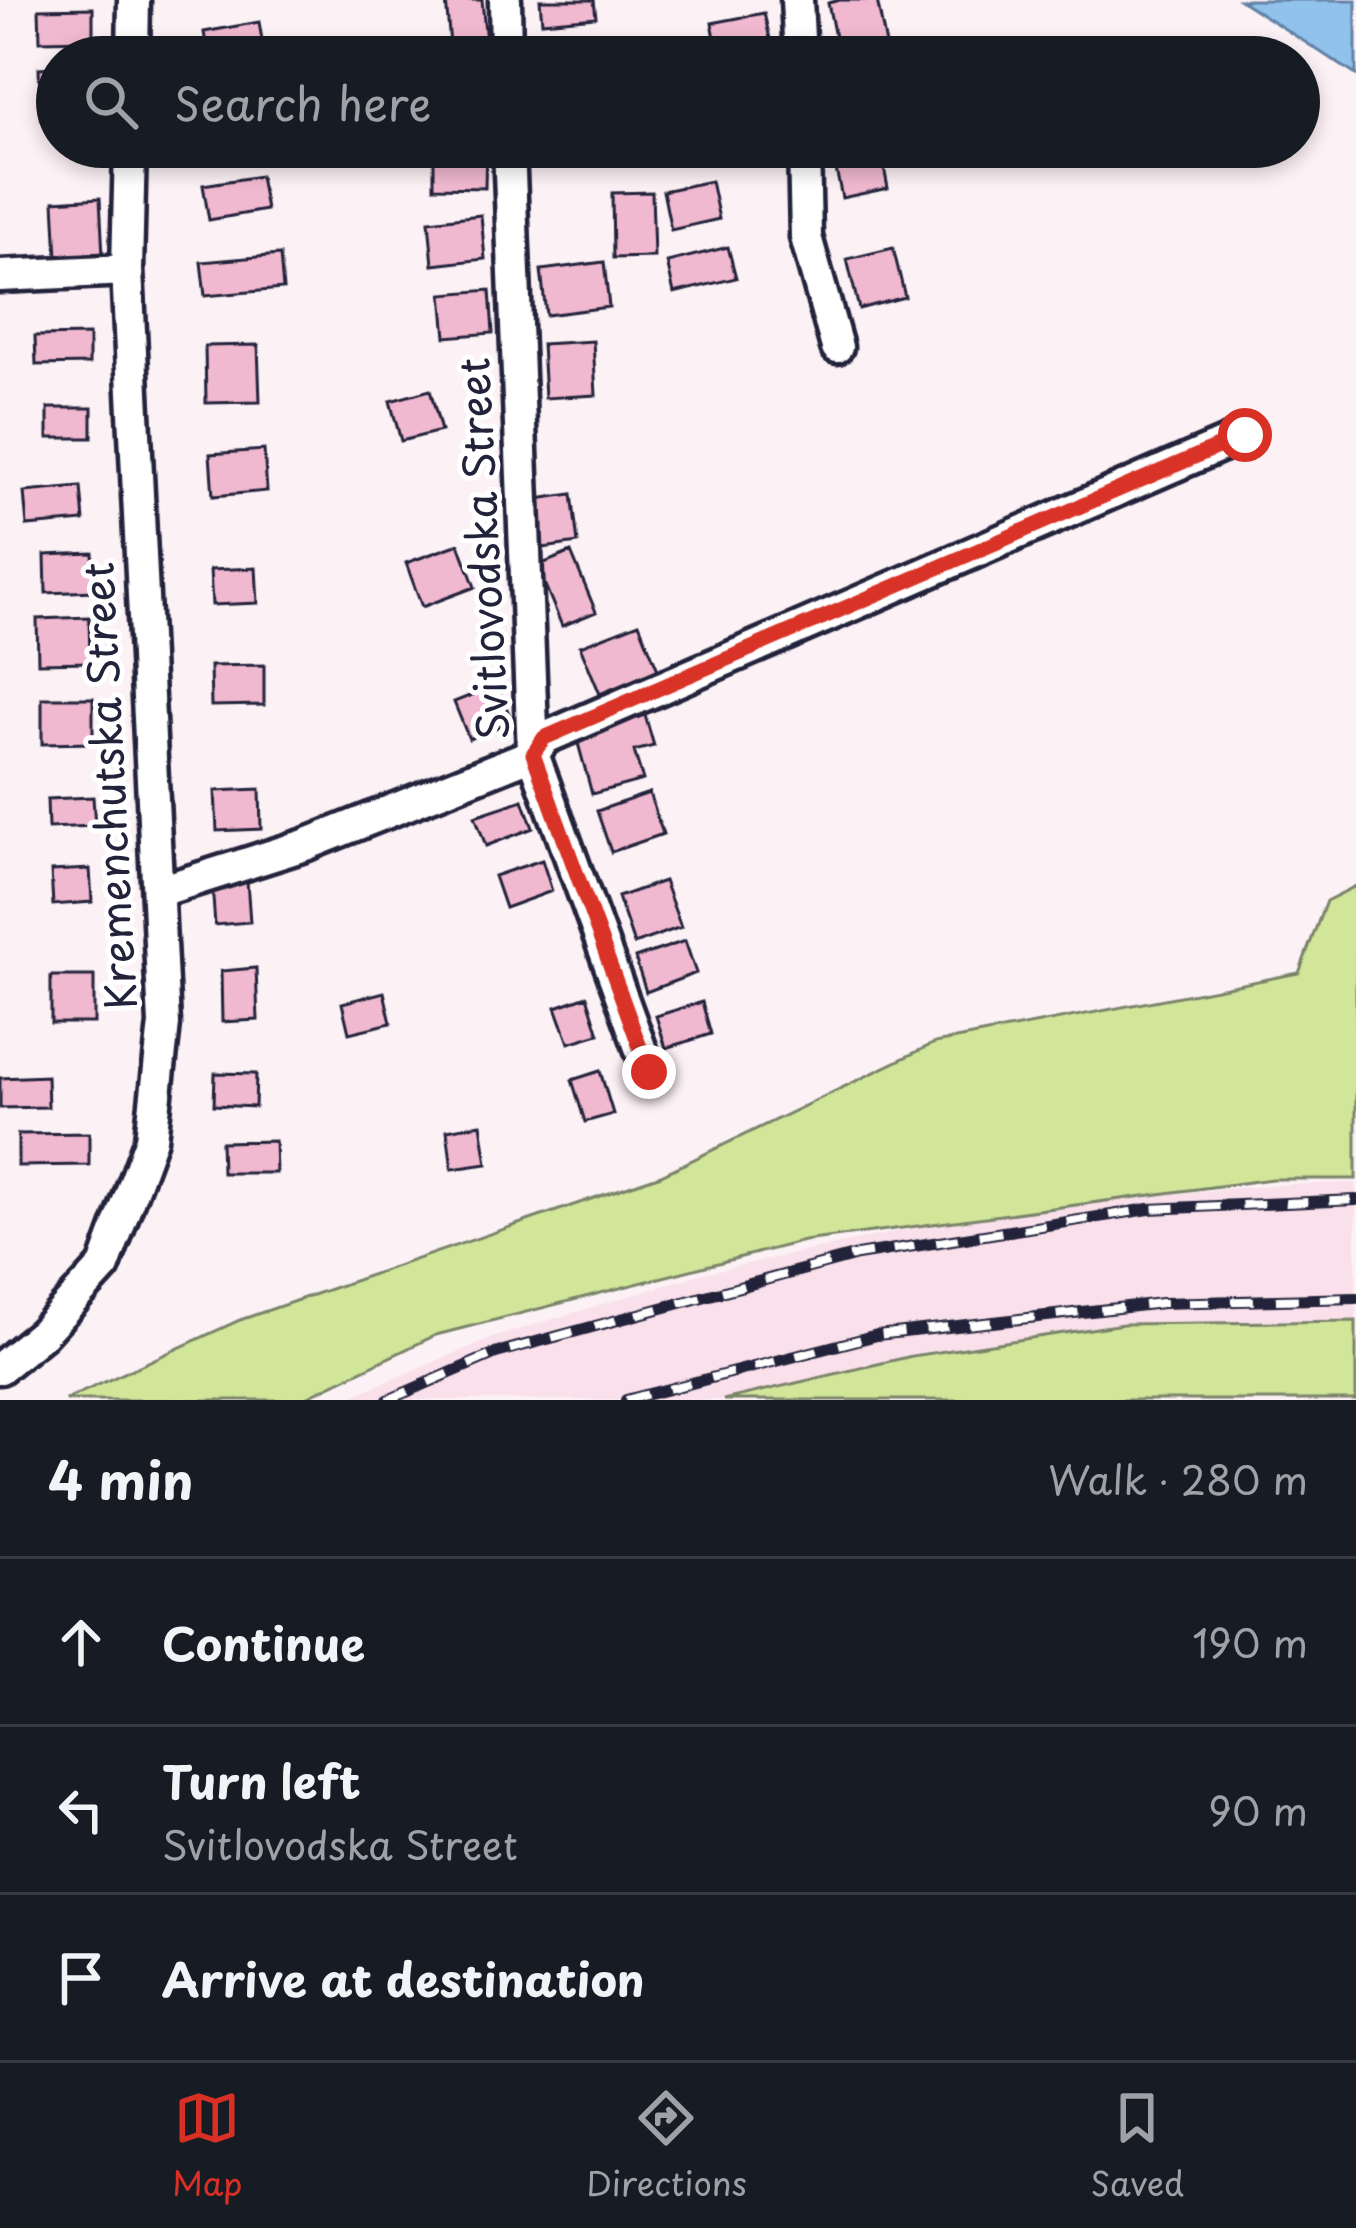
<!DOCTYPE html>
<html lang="en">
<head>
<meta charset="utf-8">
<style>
  :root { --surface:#171b24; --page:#242831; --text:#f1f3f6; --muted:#9ea1a6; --line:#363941; --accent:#d93025 }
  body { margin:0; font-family:"Playpen Sans",sans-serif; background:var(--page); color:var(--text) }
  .stop { position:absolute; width:36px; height:36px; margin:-27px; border:9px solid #d93025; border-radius:50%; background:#fff }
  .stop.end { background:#d93025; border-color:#fff; box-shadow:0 3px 12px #0008 }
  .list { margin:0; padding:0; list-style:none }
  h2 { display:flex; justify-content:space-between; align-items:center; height:156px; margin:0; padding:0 48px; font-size:51px }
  h2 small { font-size:39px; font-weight:400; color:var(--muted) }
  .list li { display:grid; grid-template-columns:78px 1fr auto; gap:36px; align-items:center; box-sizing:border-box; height:168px; padding:0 48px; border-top:3px solid var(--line) }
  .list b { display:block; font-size:45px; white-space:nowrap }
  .list p { margin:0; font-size:39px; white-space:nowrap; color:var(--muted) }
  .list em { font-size:39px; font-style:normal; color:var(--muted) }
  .icon { flex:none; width:66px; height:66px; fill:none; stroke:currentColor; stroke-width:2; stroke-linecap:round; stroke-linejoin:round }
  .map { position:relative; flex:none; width:1356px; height:1400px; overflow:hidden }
  .search { position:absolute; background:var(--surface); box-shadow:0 6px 18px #0003; left:36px; right:36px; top:36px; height:132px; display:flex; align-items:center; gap:30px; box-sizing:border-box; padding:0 42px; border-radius:66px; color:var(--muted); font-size:45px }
  .sheet { height:660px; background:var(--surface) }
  nav { display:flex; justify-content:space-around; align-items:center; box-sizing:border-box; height:168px; border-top:3px solid var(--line); background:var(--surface); font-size:33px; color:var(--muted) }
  nav a { display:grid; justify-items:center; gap:6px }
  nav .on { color:var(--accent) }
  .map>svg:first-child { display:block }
  .built { fill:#f9e0ea }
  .green { fill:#d2e69a; stroke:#7a846a; stroke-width:3 }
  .water { fill:#90c2ec; stroke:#6482a5; stroke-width:3 }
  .building { fill:#f1b9cf; stroke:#22223b; stroke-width:3 }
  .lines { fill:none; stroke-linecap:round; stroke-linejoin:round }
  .minor-casing { stroke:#22223b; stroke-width:39 }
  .minor { stroke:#fff; stroke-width:30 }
  .rail-casing { stroke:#22223b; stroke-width:12 }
  .rail { stroke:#fff; stroke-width:8; stroke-dasharray:22; stroke-linecap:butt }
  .route { stroke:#d93025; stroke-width:15 }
  .labels { text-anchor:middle; stroke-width:10; stroke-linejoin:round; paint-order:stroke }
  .street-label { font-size:42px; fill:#22223b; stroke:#fff }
</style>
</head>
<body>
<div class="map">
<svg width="1356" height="1400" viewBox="0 0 1356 1400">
  <rect width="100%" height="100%" fill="#fcf1f5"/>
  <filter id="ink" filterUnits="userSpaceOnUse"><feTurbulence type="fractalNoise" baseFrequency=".00833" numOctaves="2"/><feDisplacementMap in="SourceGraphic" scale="24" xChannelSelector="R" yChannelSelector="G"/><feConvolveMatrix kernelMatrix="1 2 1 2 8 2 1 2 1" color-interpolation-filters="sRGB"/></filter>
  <g filter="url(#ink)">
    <path class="built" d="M1356 1183V1321L1123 1324 912 1356 723 1400H342L495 1337 704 1273 1008 1208 1273 1185Z"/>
    <path class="green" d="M1356 886V1179H1272L804 1241 436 1335 300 1400H65L240 1320 661 1175 935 1043 1299 973 1326 901Z
      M1356 1321V1400H723L912 1356 1123 1324Z"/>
    <path class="water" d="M1240 0H1356V75Z"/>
    <path class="building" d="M446 0H482L486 42 450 45Z
      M540 0H594L596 17 542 22Z
      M840 0H877L887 50 839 57 828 3Z
      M93 8V40L40 41 39 9Z
      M764 13 774 56 719 57 712 23Z
      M259 22 264 52 208 57 204 32Z
      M57 67V118L41 119 39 68Z
      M199 147H247V156L199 157Z
      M434 147H486L485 188 434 187Z
      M844 147H880L888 188 842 198 832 150Z
      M260 176 266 210 209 220 203 185Z
      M711 181 719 219 671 230 663 191Z
      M652 192 654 257 613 258 612 193Z
      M100 198 103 256 57 258 54 201Z
      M481 215 485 259 433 265 429 221Z
      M728 247 736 278 674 293 667 262Z
      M893 248 905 297 859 309 847 259Z
      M280 255 283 289 205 296 201 262Z
      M604 262 609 307 546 315 541 270Z
      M490 290 493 333 446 337 442 294Z
      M89 335V364L36 365 35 336Z
      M593 341 596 395 545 398 542 344Z
      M258 345 260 402 206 403 205 346Z
      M430 390 441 431 401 441 390 401Z
      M48 408H92V438H48Z
      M264 450 267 491 213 496 210 454Z
      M81 487 84 521 27 526 24 492Z
      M572 494 578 543 543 548 536 499Z
      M459 544 475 587 422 607 406 563Z
      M571 552 596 612 562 626 537 566Z
      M93 553 95 591 46 593 45 555Z
      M256 568 258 603 212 605 210 570Z
      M89 617 90 662 38 663 37 619Z
      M639 623 658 670 600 694 580 646Z
      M264 665V705L211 706 210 666Z
      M497 685 512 721 469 739 454 702Z
      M42 698H93V743L42 744Z
      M645 715 654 746 634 751 643 780 592 794 576 736Z
      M260 789 261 829 217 831 215 791Z
      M649 793 663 834 611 852 597 811Z
      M93 797 95 826 48 828 47 799Z
      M523 800 533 828 486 846 475 816Z
      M542 860 552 891 505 908 494 876Z
      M90 869 92 902 53 905 51 871Z
      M247 881 250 922 215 925 212 884Z
      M664 881 681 927 634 944 618 897Z
      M685 941 696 973 646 992 635 958Z
      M256 968 258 1020 222 1022 221 971Z
      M51 976H94V1023H51Z
      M384 992 391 1023 349 1033 342 1003Z
      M587 996 599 1034 569 1043 556 1007Z
      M702 1002 711 1034 666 1048 656 1016Z
      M600 1071 613 1114 585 1122 572 1080Z
      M215 1073 256 1074 255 1107 214 1105Z
      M47 1076 48 1107 0 1108V1078Z
      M481 1124 487 1164 452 1169 447 1130Z
      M89 1133V1165L18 1166V1134Z
      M275 1141 276 1173H222L221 1142Z"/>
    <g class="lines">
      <defs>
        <path id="minor" d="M505 0 506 57
          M797 0 800 57
          M133 57 134 0
          M509 147 533 754 649 1072
          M804 147 806 237 837 347
          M0 276 127 270
          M160 891 305 845 533 754 545 738 1245 435
          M0 1368 42 1334 104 1266 151 1139 164 1024 127 270 130 147"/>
      </defs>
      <use href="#minor" class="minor-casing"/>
      <use href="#minor" class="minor"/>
      <defs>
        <path id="rail" d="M388 1400 496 1353 857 1255 1149 1209 1356 1200
          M626 1400 877 1335 1162 1303 1356 1298"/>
      </defs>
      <use href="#rail" class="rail-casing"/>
      <use href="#rail" class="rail"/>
    </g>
  </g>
  <g class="lines" filter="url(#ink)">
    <path class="route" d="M649 1072 533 754 544 738 1245 435"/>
  </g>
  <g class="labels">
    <g class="street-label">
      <text transform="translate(484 549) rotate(-93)" y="15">Svitlovodska Street</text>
      <text transform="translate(110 786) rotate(-93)" y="15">Kremenchutska Street</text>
    </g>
  </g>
</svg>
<div class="stop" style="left:1245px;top:435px"></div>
<div class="stop end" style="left:649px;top:1072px"></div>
<div class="search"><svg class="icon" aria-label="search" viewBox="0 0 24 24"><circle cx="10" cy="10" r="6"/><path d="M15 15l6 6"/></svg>Search here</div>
</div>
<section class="sheet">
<h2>4 min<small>Walk · 280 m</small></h2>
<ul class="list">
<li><svg class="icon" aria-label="ahead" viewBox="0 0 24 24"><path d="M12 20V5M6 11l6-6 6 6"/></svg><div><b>Continue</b></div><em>190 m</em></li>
<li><svg class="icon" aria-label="left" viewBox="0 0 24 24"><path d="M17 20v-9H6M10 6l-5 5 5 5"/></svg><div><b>Turn left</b><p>Svitlovodska Street</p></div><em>90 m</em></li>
<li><svg class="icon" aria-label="arrive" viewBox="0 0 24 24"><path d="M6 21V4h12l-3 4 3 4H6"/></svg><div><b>Arrive at destination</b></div></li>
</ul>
</section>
<nav>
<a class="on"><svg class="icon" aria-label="map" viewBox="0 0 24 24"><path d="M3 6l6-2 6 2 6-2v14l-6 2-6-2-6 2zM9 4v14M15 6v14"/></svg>Map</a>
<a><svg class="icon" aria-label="directions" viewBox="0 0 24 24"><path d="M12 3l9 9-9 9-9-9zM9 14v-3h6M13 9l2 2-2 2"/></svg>Directions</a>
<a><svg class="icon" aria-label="saved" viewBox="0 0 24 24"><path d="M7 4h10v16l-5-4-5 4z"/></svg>Saved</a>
</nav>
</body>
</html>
